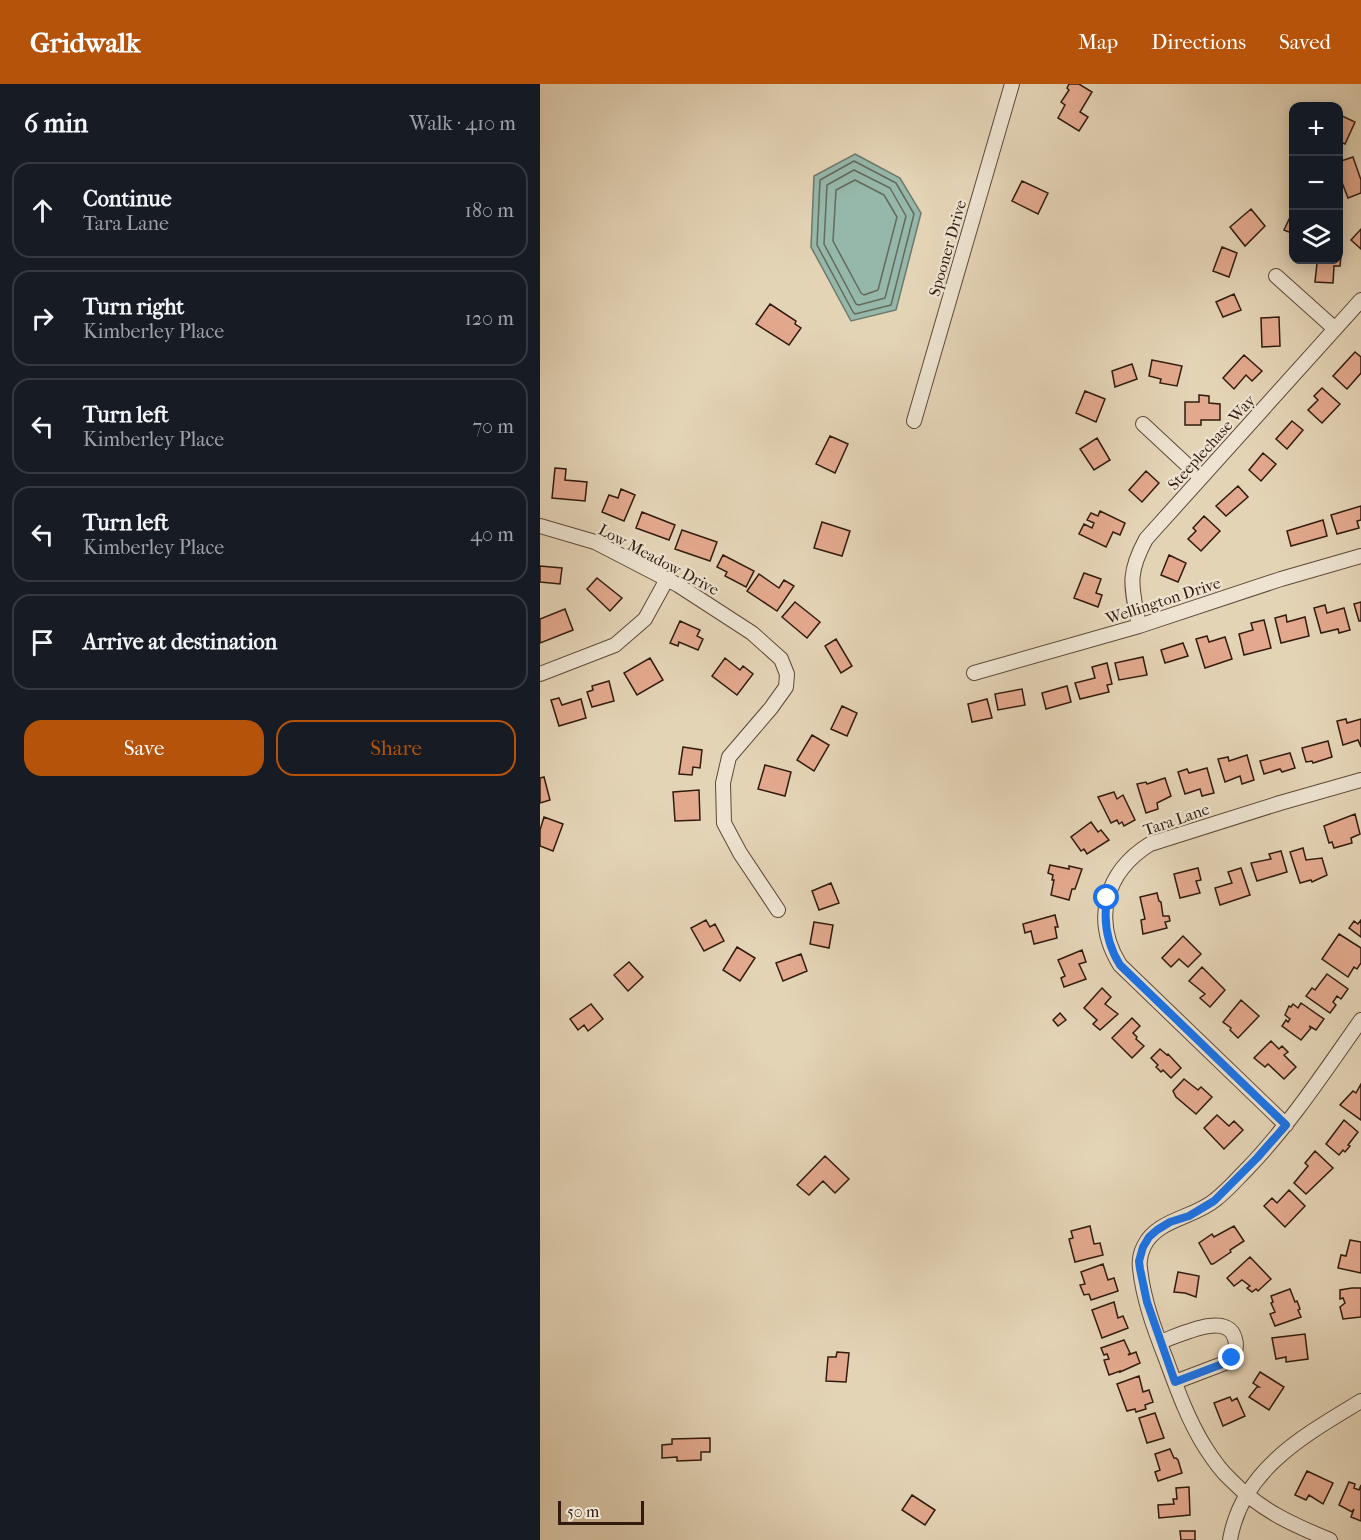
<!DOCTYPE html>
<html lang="en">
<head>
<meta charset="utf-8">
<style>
  :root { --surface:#171b24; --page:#20242c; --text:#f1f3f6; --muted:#9ea1a6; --line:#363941; --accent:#b45309 }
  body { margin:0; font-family:"IM FELL French Canon",serif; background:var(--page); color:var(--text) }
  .controls { position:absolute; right:18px; top:18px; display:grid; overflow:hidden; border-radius:12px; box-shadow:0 3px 15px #0003 }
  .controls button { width:54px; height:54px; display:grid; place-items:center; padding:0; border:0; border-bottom:2px solid var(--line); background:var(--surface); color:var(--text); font:30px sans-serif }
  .scale { position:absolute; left:18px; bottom:15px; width:86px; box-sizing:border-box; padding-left:6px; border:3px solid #321b0e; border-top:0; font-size:16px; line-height:21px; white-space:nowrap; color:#321b0e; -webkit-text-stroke:4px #ede3d0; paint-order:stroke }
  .stop { position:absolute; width:18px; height:18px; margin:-14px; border:4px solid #1a73e8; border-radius:50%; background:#fff }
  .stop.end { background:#1a73e8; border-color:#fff; box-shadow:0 2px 6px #0008 }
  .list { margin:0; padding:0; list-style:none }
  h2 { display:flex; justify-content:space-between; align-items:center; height:78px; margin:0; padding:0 24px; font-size:26px }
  h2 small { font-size:20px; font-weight:400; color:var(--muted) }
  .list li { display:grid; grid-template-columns:39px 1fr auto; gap:18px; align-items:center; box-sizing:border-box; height:96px; margin:0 12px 12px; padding:0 12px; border:2px solid var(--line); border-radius:18px }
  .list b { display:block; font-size:22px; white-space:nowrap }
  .list p { margin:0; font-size:20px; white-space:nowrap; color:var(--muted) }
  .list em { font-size:20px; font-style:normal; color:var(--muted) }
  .actions { display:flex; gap:12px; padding:18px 24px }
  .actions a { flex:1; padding:14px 0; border:2px solid var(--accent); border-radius:18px; text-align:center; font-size:21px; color:var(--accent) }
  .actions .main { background:var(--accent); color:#fff }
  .icon { flex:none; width:33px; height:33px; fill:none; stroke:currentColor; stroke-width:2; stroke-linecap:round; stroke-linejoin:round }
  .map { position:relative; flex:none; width:821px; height:1456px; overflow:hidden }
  header { display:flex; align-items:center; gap:36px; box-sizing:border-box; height:84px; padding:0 30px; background:var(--accent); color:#fff }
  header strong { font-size:28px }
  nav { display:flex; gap:33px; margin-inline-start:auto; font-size:21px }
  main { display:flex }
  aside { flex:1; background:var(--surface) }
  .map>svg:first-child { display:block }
  .water { fill:#96b8aa; stroke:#6e796c; stroke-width:1.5 }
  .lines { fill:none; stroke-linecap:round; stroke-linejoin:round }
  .shore { stroke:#646a5c; stroke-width:1.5 }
  .building { fill:#e3a98e; stroke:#321b0e; stroke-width:1.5 }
  .minor-casing { stroke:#5e4938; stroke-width:16 }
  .minor { stroke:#ede3d0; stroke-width:14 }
  .route { stroke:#1a73e8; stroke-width:8 }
  .labels { text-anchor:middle; stroke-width:4.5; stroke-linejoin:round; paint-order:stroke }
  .street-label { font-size:16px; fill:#321b0e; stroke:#ede3d0 }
</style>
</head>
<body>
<header>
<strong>Gridwalk</strong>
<nav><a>Map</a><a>Directions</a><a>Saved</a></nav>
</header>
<main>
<aside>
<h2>6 min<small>Walk · 410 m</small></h2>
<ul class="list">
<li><svg class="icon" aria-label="ahead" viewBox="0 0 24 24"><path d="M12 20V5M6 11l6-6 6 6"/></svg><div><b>Continue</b><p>Tara Lane</p></div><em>180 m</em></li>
<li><svg class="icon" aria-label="right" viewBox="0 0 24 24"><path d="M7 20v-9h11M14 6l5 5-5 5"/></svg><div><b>Turn right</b><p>Kimberley Place</p></div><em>120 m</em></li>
<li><svg class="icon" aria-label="left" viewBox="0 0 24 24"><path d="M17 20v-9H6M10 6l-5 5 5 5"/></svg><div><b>Turn left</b><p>Kimberley Place</p></div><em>70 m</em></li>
<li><svg class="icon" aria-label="left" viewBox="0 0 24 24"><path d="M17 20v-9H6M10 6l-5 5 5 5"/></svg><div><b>Turn left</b><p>Kimberley Place</p></div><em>40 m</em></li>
<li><svg class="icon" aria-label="arrive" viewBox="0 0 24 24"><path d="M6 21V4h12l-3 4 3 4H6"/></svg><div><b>Arrive at destination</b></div></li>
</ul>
<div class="actions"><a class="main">Save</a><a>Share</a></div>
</aside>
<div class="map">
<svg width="821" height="1456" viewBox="0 0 821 1456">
  <rect width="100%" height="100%" fill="#e4d4b6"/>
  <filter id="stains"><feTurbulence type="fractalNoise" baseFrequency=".00333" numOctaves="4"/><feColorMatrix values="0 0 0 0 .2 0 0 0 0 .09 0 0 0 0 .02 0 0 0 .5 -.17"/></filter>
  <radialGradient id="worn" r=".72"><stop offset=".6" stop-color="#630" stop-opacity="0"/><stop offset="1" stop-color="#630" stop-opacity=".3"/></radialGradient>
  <path class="water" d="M315 70 360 94 381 129 356 226 311 237 271 163 274 92Z"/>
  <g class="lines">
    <path class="shore" d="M314 77 356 99 374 130 351 221 315 230 313 228 277 161 280 96Z
      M314 86 350 104 366 132 345 214 319 221 316 220 284 160 287 101Z
      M315 96 344 111 357 133 338 206 324 211 321 209 293 157 296 106Z"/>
  </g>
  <path class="building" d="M529 0H539L552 8 540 28 548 33 539 47 518 34 525 21 521 18 529 6 527 4Z
    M798 30 815 38 805 60 798 57Z
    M813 73 821 96V109L808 114 798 88V78Z
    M482 97 508 109 498 130 472 117Z
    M711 125 725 142 705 162 690 143Z
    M752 129 754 130V150L744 146Z
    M821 145V165L811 156Z
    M682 163 697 169 689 193 673 187Z
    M798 172H801L800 182H794L793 199 775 198 777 179H783V176H798Z
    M694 210 701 226 683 233 676 218Z
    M230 220 256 237 255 240 261 244 249 261 216 240Z
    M739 233 740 262 722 263 721 234Z
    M815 268 821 273V289L807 305 793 292Z
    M704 271 722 287 712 297 706 291 694 305 683 294Z
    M612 276 642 282 637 302 620 299 621 295 609 292Z
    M592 280 597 295 575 303 572 287Z
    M782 304 800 320 782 339 768 326 778 316 774 312Z
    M545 307 565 315 556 338 536 329Z
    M659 311 669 312V319L680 320V336H661V341H645V318H659Z
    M752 337 763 346 747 365 736 355Z
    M290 352 308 360 295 389 276 380Z
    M557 354 570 376 554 386 540 365Z
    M723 369 736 380 721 397 709 386Z
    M15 384 26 385 25 396 47 398 45 417 12 414Z
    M606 387 619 399 602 418 589 406Z
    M698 402 708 413 686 432 676 422Z
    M81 405 95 411 84 437 62 428 69 411 78 414Z
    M821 422V436L817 437 819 444 797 450 791 431Z
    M560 427 585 439 580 451 573 448 566 463 539 450 544 440 552 444 554 439 547 436 551 429 558 432Z
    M102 428 135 441 129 456 96 444Z
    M664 432 680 447 661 467 648 455 656 447 653 444Z
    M783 436 787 452 751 462 747 447Z
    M282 438 310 447 302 472 274 464Z
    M142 446 177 458 170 477 135 465Z
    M183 471 214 487 206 503 185 492 187 488 177 483Z
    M629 471 646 479 638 498 621 491Z
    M0 482 22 484 20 500 0 498Z
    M544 489 561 495 556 509 562 511 558 523 534 514Z
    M219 490 239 504 244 496 254 502 237 527 207 507Z
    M57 494 82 514 70 527 47 505Z
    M255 518 280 538 267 554 242 533Z
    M821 518V537H819L814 520Z
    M785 521 787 529 804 524 810 546 799 549 798 545 781 549 774 524Z
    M25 525 33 546 0 559V535Z
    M746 531 747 538 765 533 769 552 741 559 735 534Z
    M724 536 731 564 704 571 699 550 713 546 711 539Z
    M140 537 160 546 157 552 163 555 158 566 139 558 138 562 130 559Z
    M667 552 669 558 685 553 692 575 665 584 656 555Z
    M296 555 312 582 301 589 285 562Z
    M643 559 648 572 625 579 621 566Z
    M603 573 607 591 579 596 575 579Z
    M110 574 123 596 97 611 84 589Z
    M185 574 200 586 203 582 213 590 197 611 172 592Z
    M567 579 572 600 567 601 569 608 540 615 535 599 555 594 552 583Z
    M69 597 74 617 52 623 47 608 53 606 52 602Z
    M527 602 531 618 506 625 502 609Z
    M482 605 485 621 458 626 455 610Z
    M19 614 22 621 41 615 46 634 19 642 11 616Z
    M447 615 452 634 432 638 428 620Z
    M302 622 317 629 307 652 291 645Z
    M806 635 807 639 821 635V663L818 656 803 661 797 637Z
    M272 651 289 661 274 687 257 676Z
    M788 657 792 673 773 679 772 677 766 678 762 664Z
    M143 663 162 666 160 684 153 683 152 691 139 690Z
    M750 669 755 684 742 688 740 685 724 690 720 677Z
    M707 671 714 696 702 700 700 692 685 698 678 675 688 673 689 677Z
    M225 681 251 688 245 712 218 705Z
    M667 684 674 709 662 712 660 705 645 710 638 688 647 685 649 689Z
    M4 693 10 716 0 719V694Z
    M625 694 631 712 617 719 618 725 606 729 597 700 606 698 607 700Z
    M159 706 160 736 135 737 133 708Z
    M574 708 577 715 583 711 595 736 584 742 582 738 579 740 577 736 571 739 558 713Z
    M815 730 820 750 811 754 812 759 794 764 792 758 789 759 784 742Z
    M4 733 23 740 13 767 0 762V746Z
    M551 738 558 748 561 746 569 756 547 770 544 765 541 767 531 753Z
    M763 764 766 776 782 774 787 791 772 798 771 796 760 799 750 768Z
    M741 767 747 788 717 797 711 779 731 775 729 770Z
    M510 781 529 785V782L542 785 535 805H532L529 816 511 811 514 796H512L513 791 508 789Z
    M658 784 661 796 656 797 660 809 640 814 634 790Z
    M701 784 710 811 680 821 675 804 692 799 688 788Z
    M291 799 299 819 279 826 272 807Z
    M617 809 619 817 621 818 623 832H629L630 837 625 838 627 844 603 850 601 836 605 835 600 813Z
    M515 831 518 843H515L517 854 494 860 491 847 485 849 483 840Z
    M166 836 170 843 175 840 184 857 164 867 151 844Z
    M821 836V853L809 844 814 837 818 840Z
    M274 838 293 841 289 864 270 860Z
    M799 850 821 864V879L817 885 814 883 808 893 782 875Z
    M643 852 661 870 648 883 639 875 631 883 622 874Z
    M197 863 215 874 200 897 183 886Z
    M542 866 546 878 539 880 546 895 524 903 521 894 525 892 518 876Z
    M261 870 267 887 243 897 236 879Z
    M89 878 103 893 88 907 74 891Z
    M662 883 685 906 670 923 660 914 665 910 649 897Z
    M787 890 808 905 801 915 797 912 793 918 796 921 790 929 766 912 772 904 775 906Z
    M562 904 571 913 565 920 578 930 560 946 553 940 557 936 544 924Z
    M701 916 719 932 698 954 690 946 691 944 683 938Z
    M761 919 784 935 776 946 769 942 771 944 761 956 742 942 746 936 748 938 750 935 745 931 749 922 751 923 753 920 758 924Z
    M51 920 63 935 48 947 44 941 38 946 30 935Z
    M520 929 526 936 518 942 513 936Z
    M592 934 600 942 593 949 597 953 596 955 604 962 592 974 572 954Z
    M731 957 739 965 742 962 748 968 744 971 756 983 744 995 728 980 725 983 714 974Z
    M620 965 627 971 628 970 641 984 631 994 623 986 621 988 616 983 618 981 611 974Z
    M644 995 658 1006 661 1003 672 1013 656 1030 636 1013 633 1007Z
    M821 1000V1036L800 1021 813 1007 816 1009Z
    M677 1031 689 1042 694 1037 703 1046 684 1065 664 1044Z
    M804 1036 818 1048 808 1061 810 1062 805 1068 803 1066 799 1071 786 1060Z
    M775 1067 793 1084 766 1110 754 1099 768 1082 765 1079Z
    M285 1072 309 1095 295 1109 283 1097 269 1111 257 1101Z
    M749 1106 765 1122 745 1143 724 1122 732 1114 737 1119Z
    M550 1142 554 1160 560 1159 563 1171 535 1178 529 1155 533 1154 531 1147Z
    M694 1142 704 1157 690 1166 691 1168 673 1180H671L659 1159 672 1150 674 1153Z
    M810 1156 821 1158V1189L798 1184 801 1171 806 1172Z
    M710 1173 731 1195 718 1207 716 1205 712 1208 707 1204 710 1202 702 1196 694 1202 687 1194Z
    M563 1180 568 1196 574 1194 578 1207 551 1216 549 1210 544 1211 540 1201 545 1200 541 1188Z
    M638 1188 659 1192 656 1213 645 1209 634 1208Z
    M812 1204H821V1233L803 1235 800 1223 805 1219 803 1214 800 1215V1206Z
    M750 1205 755 1218 757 1217 759 1222 760 1225 758 1226 761 1233 735 1242 730 1230 735 1228 731 1219 733 1218 731 1212Z
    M574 1218 578 1234 583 1232 588 1244 562 1254 552 1226Z
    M765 1250 768 1275 746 1278V1273L736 1275 732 1254Z
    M584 1256 590 1269 588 1271 596 1268 600 1279 580 1288V1287L569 1291 564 1276 569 1275 567 1270 564 1271 561 1264Z
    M297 1268 309 1269 306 1298 286 1297 288 1273H296Z
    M720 1288 744 1303 729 1326 709 1313 717 1303H719L713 1299Z
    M599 1292 603 1308 609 1306 613 1318 605 1321 606 1325 596 1328 595 1325 587 1327 577 1300Z
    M690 1313 692 1317 697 1314 705 1332 683 1342 674 1319Z
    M615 1329 624 1354 607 1359 599 1334Z
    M170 1354V1368H161V1376L137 1377V1373L122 1374V1361L132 1360V1355Z
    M630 1365 634 1374H636L638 1376 642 1389 618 1397 615 1388 620 1386 615 1370Z
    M767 1387 793 1399 783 1420 769 1411 766 1416 755 1411Z
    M809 1398 815 1400 814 1404 819 1406 821 1401V1437L811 1433 814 1425 812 1428 799 1421Z
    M649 1403 650 1431 619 1434 618 1421 634 1420 633 1415H637L636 1404Z
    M372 1411 395 1426 385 1441 362 1426Z
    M640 1447H655V1456H641Z"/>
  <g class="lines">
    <defs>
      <path id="minor" d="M736 192 794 244
        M374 337 472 0
        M603 340 661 394
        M0 442 55 458 138 501 212 549 241 575 247 590 246 603 231 624 189 673 183 699 184 739 200 769 238 826
        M599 542C592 503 586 492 606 455L821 216
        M434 589 599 542 741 495 821 472
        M0 590 75 561 105 535 127 495
        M746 1041 580 881C552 836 565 788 610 760L740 719 821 696
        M620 1258C638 1252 688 1226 695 1255 698 1266 694 1272 685 1279L635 1298
        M690 1456C702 1385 765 1351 821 1317
        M790 1456C751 1440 720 1426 690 1395 680 1386 672 1374 665 1363 648 1336 637 1305 626 1275 615 1247 603 1215 600 1184 599 1177 601 1168 604 1162 617 1135 654 1134 675 1116 687 1107 697 1095 708 1084 751 1039 785 987 821 936"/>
    </defs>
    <use href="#minor" class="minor-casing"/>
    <use href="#minor" class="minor"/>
  </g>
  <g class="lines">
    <path class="route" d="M567 814C563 839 567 860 580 881L746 1041 717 1074 674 1117 649 1132 630 1138 617 1146 609 1153 603 1163 599 1177 600 1185 607 1218 635 1298 685 1279 692 1274"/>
  </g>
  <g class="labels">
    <g class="street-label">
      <text transform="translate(407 164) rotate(-74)" y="6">Spooner Drive</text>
      <text transform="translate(671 358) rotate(-48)" y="6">Steeplechase Way</text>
      <text transform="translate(119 475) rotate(28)" y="6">Low Meadow Drive</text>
      <text transform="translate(623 516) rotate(-18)" y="6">Wellington Drive</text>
      <text transform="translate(636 735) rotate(-19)" y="6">Tara Lane</text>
    </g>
  </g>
  <rect width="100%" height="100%" filter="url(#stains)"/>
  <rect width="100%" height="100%" fill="url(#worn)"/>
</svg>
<div class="controls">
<button>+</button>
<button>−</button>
<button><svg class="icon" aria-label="layers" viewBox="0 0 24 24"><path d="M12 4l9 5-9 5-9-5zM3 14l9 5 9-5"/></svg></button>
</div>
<div class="scale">50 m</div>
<div class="stop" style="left:567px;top:814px"></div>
<div class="stop end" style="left:692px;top:1274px"></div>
</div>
</main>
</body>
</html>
